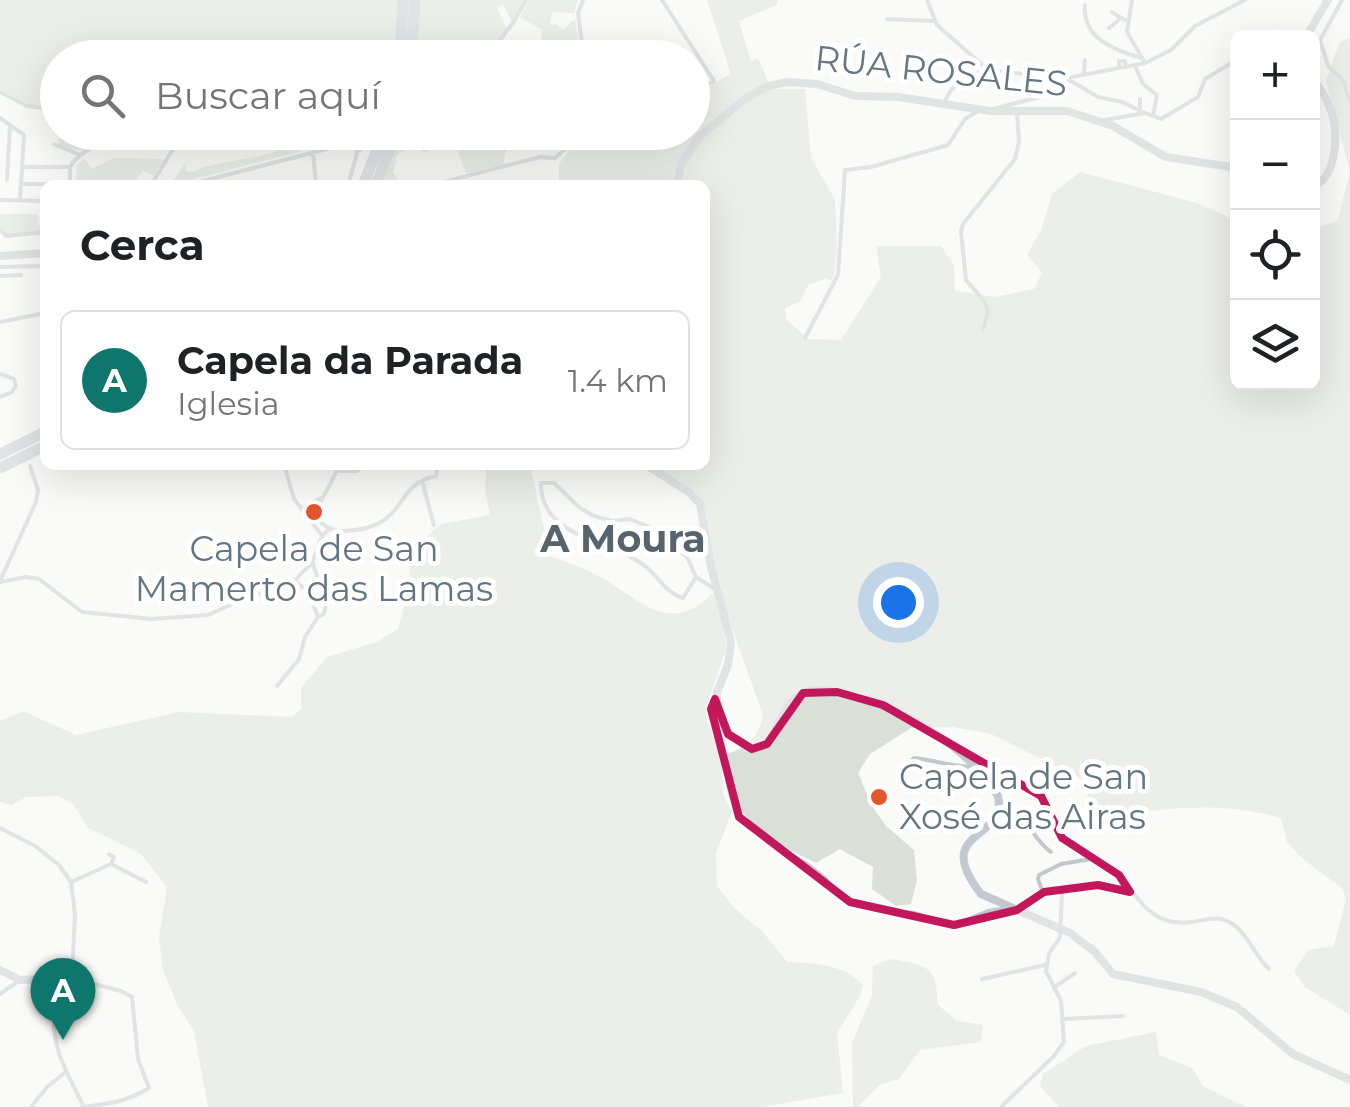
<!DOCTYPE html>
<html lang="es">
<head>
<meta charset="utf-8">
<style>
  :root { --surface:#fff; --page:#f6f6f6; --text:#202124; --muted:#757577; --line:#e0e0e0; --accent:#0f766e }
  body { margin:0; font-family:Montserrat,sans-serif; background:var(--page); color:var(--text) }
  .controls { position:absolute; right:30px; top:30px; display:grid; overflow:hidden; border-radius:15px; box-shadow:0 10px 40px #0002 }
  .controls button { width:90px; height:90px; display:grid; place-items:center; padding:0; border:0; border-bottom:2px solid var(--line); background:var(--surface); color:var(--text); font:50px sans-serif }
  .you { position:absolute; left:898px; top:602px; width:35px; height:35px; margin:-25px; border:8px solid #fff; border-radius:50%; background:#1a73e8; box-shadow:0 0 0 15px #1a73e833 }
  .badge { display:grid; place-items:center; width:65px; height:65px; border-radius:50%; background:var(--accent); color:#fff; font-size:32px; font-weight:700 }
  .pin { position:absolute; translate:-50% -82px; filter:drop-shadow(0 2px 5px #0008) }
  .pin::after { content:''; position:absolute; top:52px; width:35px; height:30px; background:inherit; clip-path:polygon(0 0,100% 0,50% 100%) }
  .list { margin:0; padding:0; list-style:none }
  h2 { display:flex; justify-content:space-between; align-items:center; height:130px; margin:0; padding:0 40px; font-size:42px }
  h2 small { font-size:32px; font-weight:400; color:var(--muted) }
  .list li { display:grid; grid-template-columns:65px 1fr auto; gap:30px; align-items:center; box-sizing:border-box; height:140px; margin:0 20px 20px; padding:0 20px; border:2px solid var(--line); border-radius:15px }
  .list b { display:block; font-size:38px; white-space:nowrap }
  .list p { margin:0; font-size:32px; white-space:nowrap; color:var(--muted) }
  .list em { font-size:32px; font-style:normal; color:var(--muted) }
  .icon { flex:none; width:55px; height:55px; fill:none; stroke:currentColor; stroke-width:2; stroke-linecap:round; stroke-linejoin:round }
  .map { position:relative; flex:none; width:1350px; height:1107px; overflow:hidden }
  .search { position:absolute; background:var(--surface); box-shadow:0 10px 40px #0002; left:40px; top:40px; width:670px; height:110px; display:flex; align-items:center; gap:25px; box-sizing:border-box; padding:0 35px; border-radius:55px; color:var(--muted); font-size:38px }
  .panel { position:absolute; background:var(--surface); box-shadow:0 10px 40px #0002; left:40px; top:180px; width:670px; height:290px; border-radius:15px }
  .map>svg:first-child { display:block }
  .green { fill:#dadfd7 }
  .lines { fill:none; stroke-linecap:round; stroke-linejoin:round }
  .street { stroke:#c3c8cc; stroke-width:4 }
  .secondary { stroke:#c3c9ce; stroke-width:8 }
  .highway { stroke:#c3c9ce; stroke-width:11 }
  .marked { fill:none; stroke:#c2185b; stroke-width:8; stroke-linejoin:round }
  .poi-dot { fill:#e4572e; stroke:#fff; stroke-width:4 }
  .labels { text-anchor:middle; stroke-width:10; stroke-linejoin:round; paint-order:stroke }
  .street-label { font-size:35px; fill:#657683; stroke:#fff }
  .poi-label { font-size:35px; fill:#657683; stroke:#fff }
  .neighbourhood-label { font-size:38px; font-weight:bold; fill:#57646e; stroke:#fff }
</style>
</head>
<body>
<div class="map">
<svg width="1350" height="1107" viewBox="0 0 1350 1107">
  <rect width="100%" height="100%" fill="#fafaf8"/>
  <path class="green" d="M0 0H524L512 22 503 4 497 8 507 30 484 57 58 58 55 108 28 105 0 89Z
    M529 0H578L574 13 553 12 549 25 556 24 563 30 575 19 581 57H553L552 51 542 46 541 29 520 17Z
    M707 0H777L778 4 739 21 751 62 758 58 771 89H805L811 158 835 200 837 248 833 281 826 278 808 285 800 302 785 308 786 319 808 339 841 340 881 277 876 246H941L954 265 955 291 994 297 1034 289 1042 273 1027 255 1041 231 1052 194 1080 172 1197 203 1237 221 1238 382H1312L1313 230 1338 220 1350 171 1326 81 1339 43 1350 37V1015L1305 987 1294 971 1308 950 1334 946 1346 899 1343 889 1303 859 1287 842 1281 818C1226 802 1163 806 1107 819L1089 809 1086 781 991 734 953 727 911 728 870 754 858 773 872 806 886 826 914 850 917 880 911 904 896 906 872 889 873 867 840 849 816 863C786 848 743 828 733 793 729 781 729 766 727 754 748 748 759 736 763 715L717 586 705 507 696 493 649 465H705V185H559V164L571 148 564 133 692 132 693 96 731 74Z
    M79 133H179L170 137 169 135C141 135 100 129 83 151L59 146 58 139Z
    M278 133H287V150L302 151 170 185 185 164 187 171 191 172C217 160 260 160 280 149Z
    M369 133H442C441 147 437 149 423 152L416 137 406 150 397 155 393 172 399 181 408 185H376L377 170Z
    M450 133H509L503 165 466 173Z
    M85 158 91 169 115 158 164 159 154 176 143 170 136 180 76 181 77 165Z
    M0 214H38L37 225 45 226V232L6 236 0 229Z
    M487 465H530L550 556C565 562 581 567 595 574 636 594 667 640 713 593L724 625 726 649 708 701 706 717 721 756 723 794 732 812 716 853 717 886 734 908 762 931 787 962C813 963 845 964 863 985L860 996 837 1033 843 1093 761 1107H208L194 1031 177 1004 163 970 159 937 167 887 141 854 88 828 74 805 59 796 26 797 12 805 0 802V721L23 711 76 735 179 712 292 717 301 709V688L327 657 377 642 398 629 411 581 407 554 441 524 490 515 485 490Z
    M891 959C924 965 939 965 937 1004L957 1021 983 1025 981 1042 920 1050 899 1079 881 1084 858 1107H853L852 1043 872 996 873 966Z
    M1156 1032 1159 1055 1192 1068 1203 1086 1246 1107H1059L1040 1086 1043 1074 1086 1046Z"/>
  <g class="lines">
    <path class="street" d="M583 0 578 13 584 58
      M662 0 714 81 692 93
      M927 0 937 25 987 69
      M1132 0 1127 32 1145 63
      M1342 0 1320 40 1328 66 1343 80 1350 102
      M1085 5C1082 38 1114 50 1141 58
      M1112 12 1121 18
      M887 19 933 21
      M1109 28 1121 18 1128 21
      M486 58 513 23 526 0
      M1135 66 1143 84 1157 95 1153 116
      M1119 68V61H1125L1126 67
      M1084 73 1085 60
      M1067 78 1145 63 1171 50 1195 26 1245 0
      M0 92 27 106 58 110
      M944 104C962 54 1019 75 1058 80L1066 78 1098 97 1122 102 1145 113
      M997 108 1040 97 1058 80
      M1140 111V99
      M0 118 24 135 20 200
      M1105 120 1145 113 1161 119 1198 97 1205 79 1238 59
      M174 140 179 142 178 146 173 145Z
      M179 143 222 132
      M54 144 80 155
      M313 152 316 185
      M22 167H70C89 135 141 139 173 141
      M7 180 10 125
      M21 184H66L70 180V167
      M151 185 175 146
      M188 185 342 145 360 150
      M348 185 363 132
      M432 185 540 157 555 158 565 149 559 132
      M0 200 45 201
      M0 229 6 236 45 232
      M0 267 45 266
      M0 276 21 275
      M0 322 45 313
      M983 329 988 312 984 301 966 280 961 231 963 224 1015 159 1019 142 1017 113
      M805 338 838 275 845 170 871 167 948 145 965 119 978 111
      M0 374 14 379 16 386 12 392 0 397
      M284 465 294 499 321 534
      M338 471H357L363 465
      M422 481 434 525
      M303 508 321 498
      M319 521C331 532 340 532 355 530 408 524 394 484 436 476L438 465
      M319 521 320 503 340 465
      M312 561 326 603 324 614 320 616
      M696 577 683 598C665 593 656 573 641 563 610 541 539 536 541 483H554L580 508 594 516 612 521 630 519 649 527 687 557 696 577 716 590
      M0 581 36 502 38 490 30 466
      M0 582 26 577 39 579 82 612 152 619 208 615 253 595 293 585C298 575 302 573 309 566 319 556 316 539 328 530
      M277 686 299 659 305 637 318 617 308 591 295 582
      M715 701 710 715 724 750 728 787 735 811 768 842 807 864 825 878 838 895 874 910 914 913 954 925 988 911 1009 908
      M973 761 1010 775 1041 796 1065 841 1125 881C1141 905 1157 927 1191 922 1201 921 1213 917 1222 919 1246 926 1252 953 1269 969
      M899 773 914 758C932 759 958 769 973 766
      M1000 802C1025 807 1030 838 1051 852
      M0 828 35 846 59 865 71 882 111 864 146 882
      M109 854 114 857 111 864
      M71 882 75 914 72 979
      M1043 893 1038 879 1039 875 1061 864 1091 859
      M1018 909 1043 893 1063 890
      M40 978V969L45 966
      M982 979 1045 965
      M1056 986 1075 973
      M0 994 20 980
      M1064 1019 1123 1016
      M31 1107 48 1086 66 1072
      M82 1107H84C107 1104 129 1101 149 1088L138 1059 132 997 121 991 64 976 44 979 40 1003 54 1019C52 1050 70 1078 84 1107
      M1001 1107 1053 1057 1064 1042 1061 1001 1046 971 1049 954 1060 937 1062 892 1098 885 1130 892"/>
    <path class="secondary" d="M1305 38 1328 0
      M1312 78C1322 90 1331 106 1334 122 1338 142 1334 181 1312 186
      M677 185 681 164 699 137 745 99 766 87 786 82 817 84 855 96 898 97 990 111H1067L1113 126 1166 157 1238 168
      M0 256 45 253
      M646 465 690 493 700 504 711 567 731 642 728 665 717 692V711L728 734 752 749 767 744C780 728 782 704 802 694 818 686 838 692 855 697 910 712 966 746 998 796 1008 842 930 828 981 894L1070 933 1095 952 1113 974 1201 992 1237 1007 1293 1054 1350 1080
      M0 970 20 980 44 979"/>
    <path class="highway" d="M400 58 403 0
      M411 58 415 0
      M363 185 384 132
      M376 185 396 132
      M0 454 45 432
      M0 468 45 446"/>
  </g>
  <path d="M0 0H1350V1107H0ZM837 692 883 705 1041 796 1062 838 1119 875 1130 892 1098 885 1044 892 1017 910 954 925 850 902 739 817 711 709 715 699 728 734 752 749 767 744 803 693Z" fill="#fafaf8" fill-opacity=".55" fill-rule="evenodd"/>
  <path class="marked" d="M837 692 883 705 1041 796 1062 838 1119 875 1130 892 1098 885 1044 892 1017 910 954 925 850 902 739 817 711 709 715 699 728 734 752 749 767 744 803 693Z"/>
  <g class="poi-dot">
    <circle cx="314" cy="512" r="10"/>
    <circle cx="879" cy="797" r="10"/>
  </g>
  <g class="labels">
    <g class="street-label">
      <text transform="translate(941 71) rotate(6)" y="12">RÚA ROSALES</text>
    </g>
    <g class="poi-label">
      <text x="314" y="561">Capela de San<tspan x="314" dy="40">Mamerto das Lamas</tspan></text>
      <text x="899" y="789" text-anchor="start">Capela de San<tspan x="899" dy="40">Xosé das Airas</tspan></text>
    </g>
    <g class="neighbourhood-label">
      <text x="623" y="552">A Moura</text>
    </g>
  </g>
</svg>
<div class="controls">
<button>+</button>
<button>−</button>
<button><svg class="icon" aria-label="locate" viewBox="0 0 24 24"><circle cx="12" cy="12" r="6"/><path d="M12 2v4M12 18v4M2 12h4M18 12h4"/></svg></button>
<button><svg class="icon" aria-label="layers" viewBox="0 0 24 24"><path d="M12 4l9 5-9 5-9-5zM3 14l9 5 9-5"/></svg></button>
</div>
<div class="you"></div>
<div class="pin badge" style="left:63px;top:1040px">A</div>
<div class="search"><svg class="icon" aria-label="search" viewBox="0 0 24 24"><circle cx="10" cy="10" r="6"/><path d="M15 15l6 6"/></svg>Buscar aquí</div>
<section class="panel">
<h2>Cerca<small></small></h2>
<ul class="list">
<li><span class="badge">A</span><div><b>Capela da Parada</b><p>Iglesia</p></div><em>1.4 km</em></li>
</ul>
</section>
</div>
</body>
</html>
